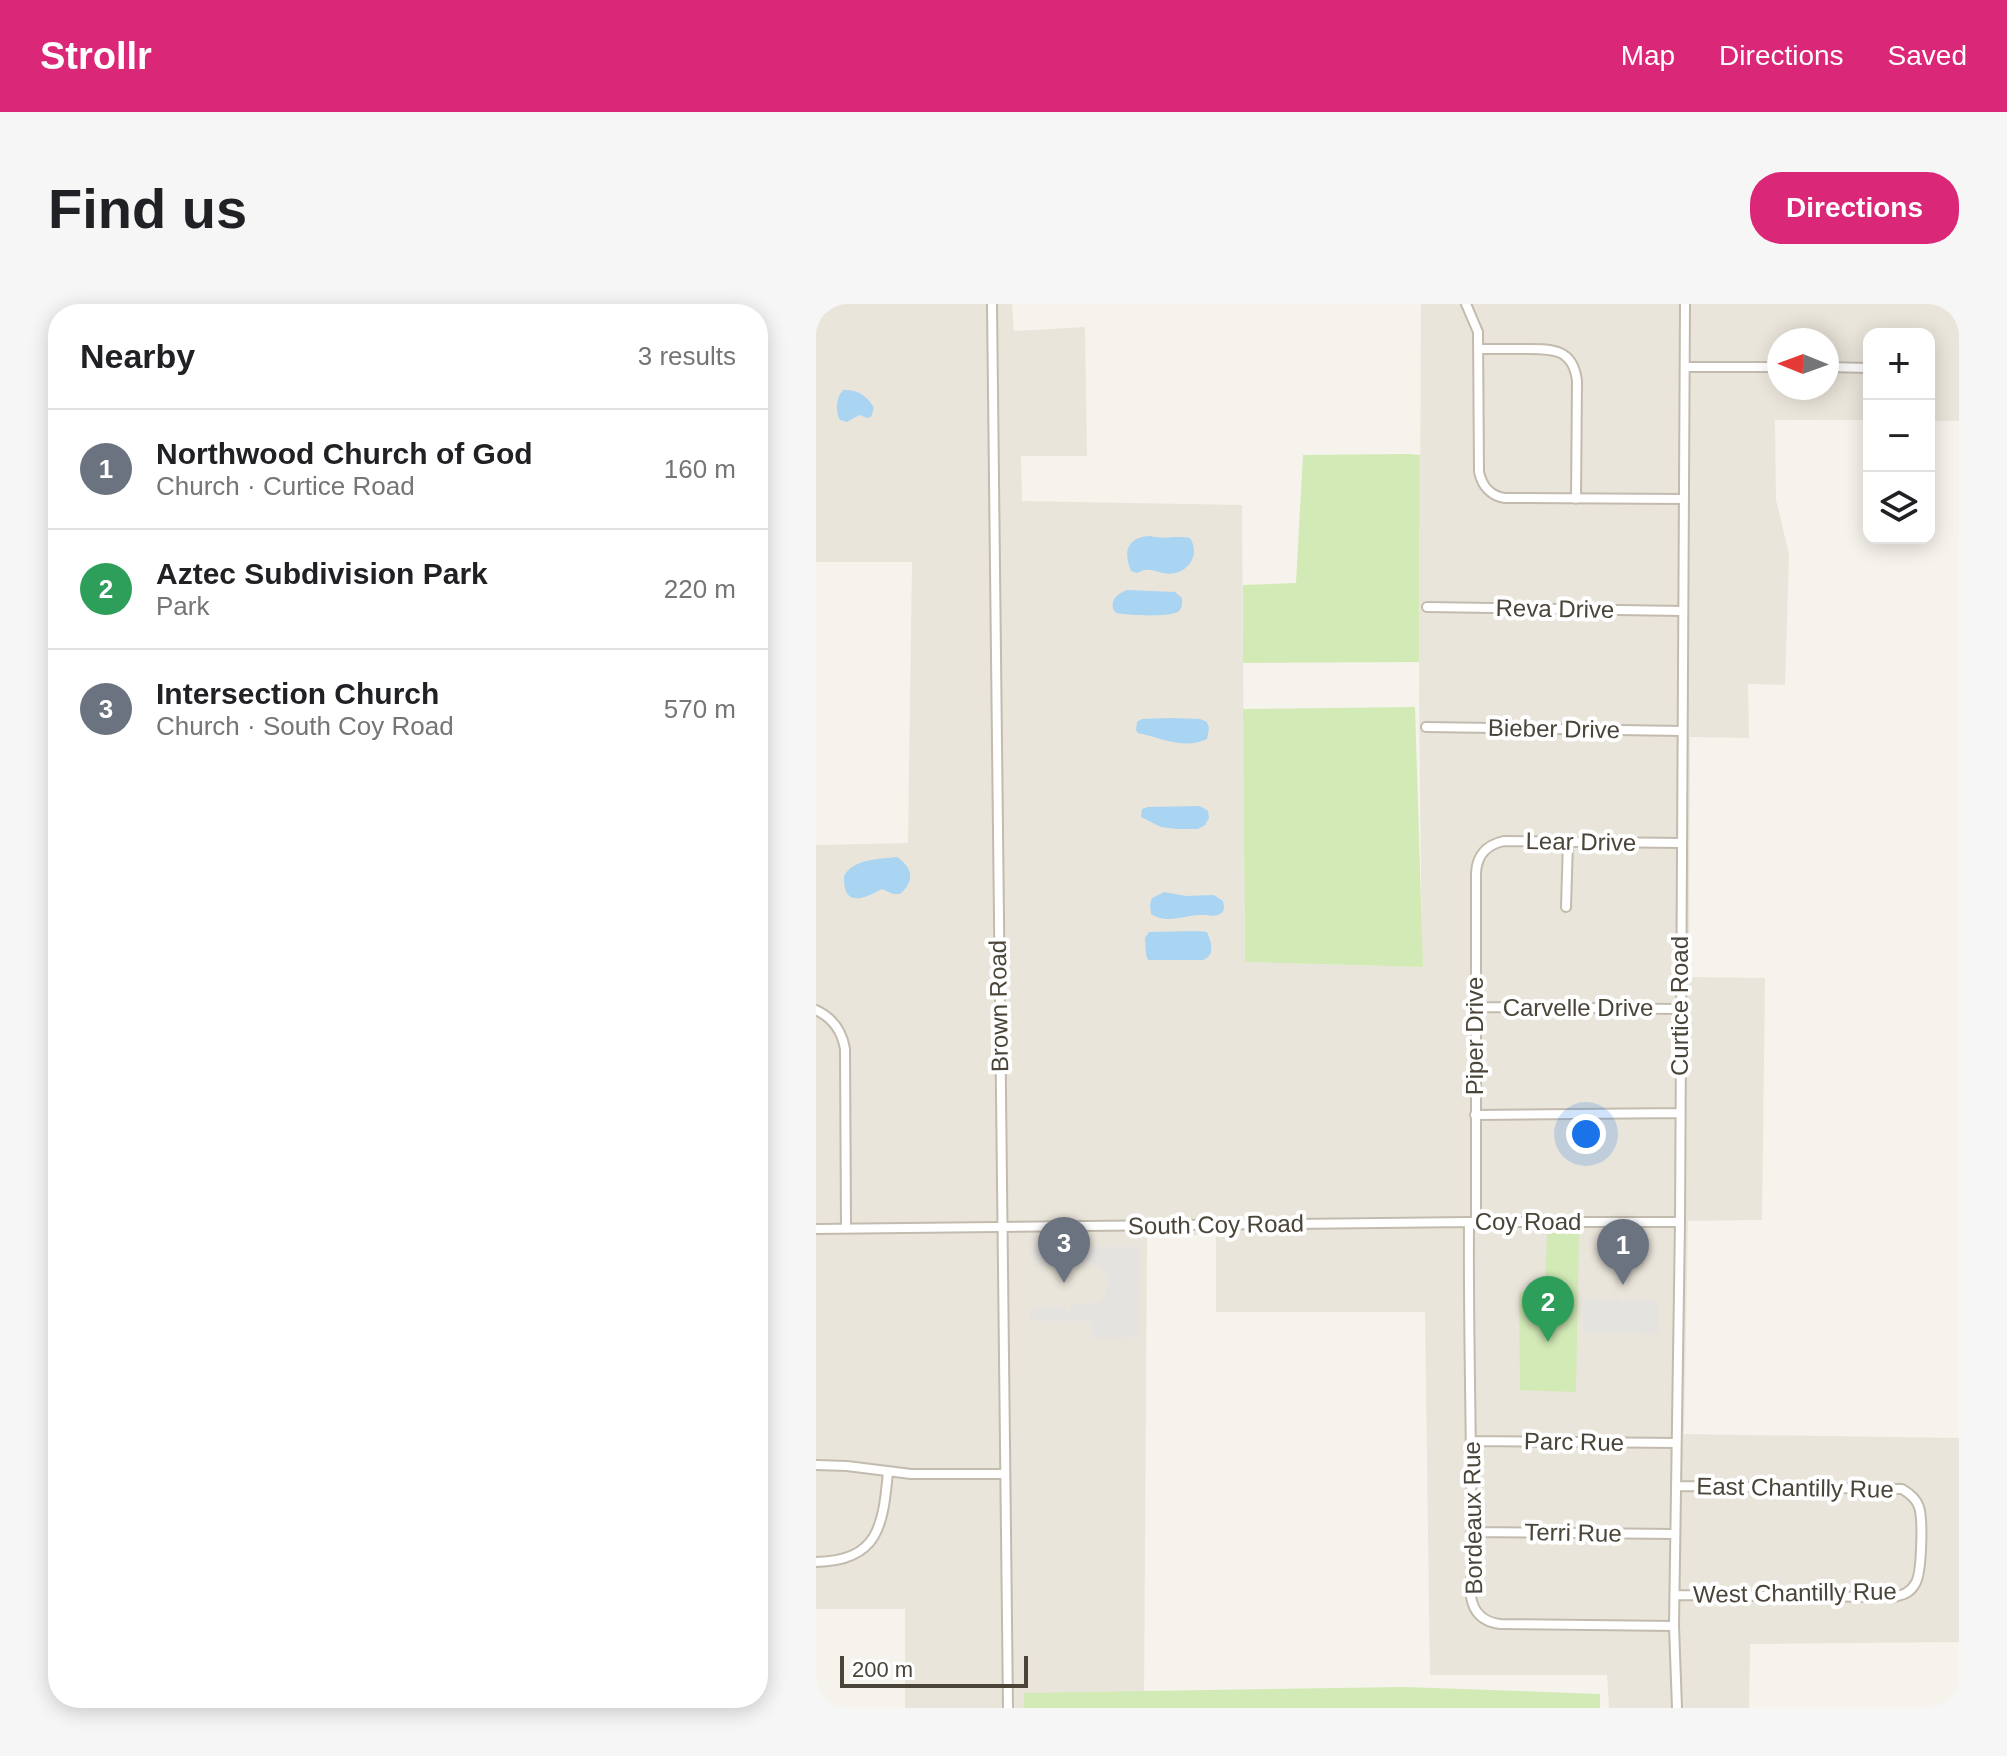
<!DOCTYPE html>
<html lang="en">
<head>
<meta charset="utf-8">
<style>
  :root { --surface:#fff; --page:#f6f6f6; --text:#202124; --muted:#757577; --line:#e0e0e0; --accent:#db2777 }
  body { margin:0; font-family:Helvetica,sans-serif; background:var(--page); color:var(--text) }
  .controls { position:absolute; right:24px; top:24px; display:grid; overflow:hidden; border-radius:16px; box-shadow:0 4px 20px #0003 }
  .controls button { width:72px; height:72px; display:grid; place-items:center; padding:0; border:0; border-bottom:2px solid var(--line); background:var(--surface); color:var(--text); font:40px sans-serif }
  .compass { position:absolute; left:951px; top:24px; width:72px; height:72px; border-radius:50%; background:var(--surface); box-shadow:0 4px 20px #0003; rotate:271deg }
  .scale { position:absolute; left:24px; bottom:20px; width:188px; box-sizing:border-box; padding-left:8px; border:4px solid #4b4439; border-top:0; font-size:22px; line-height:28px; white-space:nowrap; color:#4b4439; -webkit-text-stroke:6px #fff; paint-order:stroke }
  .you { position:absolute; left:770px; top:830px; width:28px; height:28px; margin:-20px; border:6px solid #fff; border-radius:50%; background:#1a73e8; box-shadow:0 0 0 12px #1a73e833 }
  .badge { display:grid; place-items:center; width:52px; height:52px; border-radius:50%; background:var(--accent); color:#fff; font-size:26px; font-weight:700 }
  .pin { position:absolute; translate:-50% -66px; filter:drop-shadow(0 2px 4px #0008) }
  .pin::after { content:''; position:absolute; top:42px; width:28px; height:24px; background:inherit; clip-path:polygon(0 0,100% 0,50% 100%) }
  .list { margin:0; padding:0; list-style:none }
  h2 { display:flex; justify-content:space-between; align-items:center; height:104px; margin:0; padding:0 32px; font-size:34px }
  h2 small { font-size:26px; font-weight:400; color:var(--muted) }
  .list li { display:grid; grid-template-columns:52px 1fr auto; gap:24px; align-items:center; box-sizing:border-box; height:120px; padding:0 32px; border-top:2px solid var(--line) }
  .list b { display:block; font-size:30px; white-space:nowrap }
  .list p { margin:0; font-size:26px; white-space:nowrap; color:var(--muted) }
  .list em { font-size:26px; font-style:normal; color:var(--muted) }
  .icon { flex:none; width:44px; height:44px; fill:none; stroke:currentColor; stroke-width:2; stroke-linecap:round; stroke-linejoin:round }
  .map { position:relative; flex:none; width:1143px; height:1404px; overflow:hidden; border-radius:32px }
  header { display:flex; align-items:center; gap:48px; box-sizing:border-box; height:112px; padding:0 40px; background:var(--accent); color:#fff }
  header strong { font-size:38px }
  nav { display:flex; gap:44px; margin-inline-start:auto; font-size:28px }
  .intro { display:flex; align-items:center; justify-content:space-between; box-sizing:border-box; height:192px; padding:0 48px }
  h1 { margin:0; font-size:56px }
  .button { padding:20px 36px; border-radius:32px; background:var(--accent); color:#fff; font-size:28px; font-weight:700 }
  main { display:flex; gap:48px; padding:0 48px }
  aside { flex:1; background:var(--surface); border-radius:32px; box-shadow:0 4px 20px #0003 }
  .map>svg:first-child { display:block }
  .residential { fill:#eae5da; fill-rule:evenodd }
  .green { fill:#d2eab5 }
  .parking { fill:#e5e3e0 }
  .water { fill:#a9d4f2 }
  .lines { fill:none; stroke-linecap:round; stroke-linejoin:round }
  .minor-casing { stroke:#c2bbae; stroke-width:12 }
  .minor { stroke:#fff; stroke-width:8 }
  .labels { text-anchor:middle; stroke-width:8; stroke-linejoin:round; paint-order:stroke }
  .street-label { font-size:24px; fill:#4b4439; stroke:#fff }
</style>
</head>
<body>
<header>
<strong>Strollr</strong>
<nav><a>Map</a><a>Directions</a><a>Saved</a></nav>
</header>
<div class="intro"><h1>Find us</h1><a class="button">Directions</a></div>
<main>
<aside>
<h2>Nearby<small>3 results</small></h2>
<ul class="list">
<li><span class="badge" style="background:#6b7280">1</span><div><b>Northwood Church of God</b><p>Church · Curtice Road</p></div><em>160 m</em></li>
<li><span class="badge" style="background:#2e9e5b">2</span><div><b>Aztec Subdivision Park</b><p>Park</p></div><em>220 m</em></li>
<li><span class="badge" style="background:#6b7280">3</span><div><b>Intersection Church</b><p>Church · South Coy Road</p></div><em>570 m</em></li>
</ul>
</aside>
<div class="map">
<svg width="1143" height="1404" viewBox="0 0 1143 1404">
  <rect width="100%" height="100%" fill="#f6f3ec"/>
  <path class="residential" d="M0 0H196L198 27 269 23 271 152H205L206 197 426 201 429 658 606 663 603 394 605 0H1138L1143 5V117H1113V30H1053V116H959L960 196 973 250 969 381 932 380 933 434 874 433 873 673 949 674 946 916 872 917 868 1130 1143 1134V1338L934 1340 933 1404H793L791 1371H614L609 1008H400V931H331L328 1404H89V1305H0V541L92 539 96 258H0ZM963 36H1011V84H963Z"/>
  <path class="green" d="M592 150 604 151 603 358 427 359V281L480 279 487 151Z
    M599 403 607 663 429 658 427 405Z
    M731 929H763L760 1088 704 1086 703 989 729 977Z
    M588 1383 784 1390V1404H208V1389Z"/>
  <path class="parking" d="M218 943H323V1033L276 1034 275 1017H215L214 1003H249V1007H255V1000L284 999 290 990 292 976V972L276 958 255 961 218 962Z
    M768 995 805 996V1002H808L809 995 842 996V1030L767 1029Z"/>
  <path class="water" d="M27 86C41 85 52 92 58 104L55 113 52 114 43 111 31 118 24 116C19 106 20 94 27 86Z
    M334 232C349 236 360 231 374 234 383 248 376 265 359 269 344 273 336 260 321 269L315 267C307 248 311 233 334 232Z
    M311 286 359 288 366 294C366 298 367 303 363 307 355 314 311 311 300 309L297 305C295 294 302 290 311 286Z
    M355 414 384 415 391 418 393 424 391 435C368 446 345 434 322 429L320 426 321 418 326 415Z
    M384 502 392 507 393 514 389 521 382 525H360L345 523 325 513 326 505 332 503Z
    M81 553C97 564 99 577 84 590H77L66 585C46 596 27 603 28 572 37 555 63 555 81 553Z
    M348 588 370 592 398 591 407 597 408 603 407 608C399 614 397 611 388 611 370 610 351 621 335 610L334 600 336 594Z
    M381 627 391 628C395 638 400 651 387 656H332L330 651 329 634 333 628Z"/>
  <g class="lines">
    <defs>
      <path id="minor" d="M176 0 192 1404
        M650 0 662 28 663 168C666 182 675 192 689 194L868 195
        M663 45C678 45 693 45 708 45 734 45 757 43 761 77L760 195
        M869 63H963
        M1011 63 1053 64
        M611 303 866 307
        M610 423 866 427
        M750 603 752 537
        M659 703 864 705
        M0 706C17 714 26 727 29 745L30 924
        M659 811 864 809
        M653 918C652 1043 657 1168 655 1293 658 1310 668 1318 684 1320L858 1322
        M660 918V569C661 551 670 541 688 537L865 539
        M0 925 653 918H864
        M656 1137 860 1139
        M0 1161 31 1162 95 1170H188
        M656 1228 859 1230
        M0 1258C63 1257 67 1221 72 1168
        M859 1291 1077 1293C1087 1291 1094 1289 1099 1280 1106 1271 1107 1215 1103 1203 1100 1194 1093 1189 1086 1185L860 1182
        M861 1404 858 1322 864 918 869 0"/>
    </defs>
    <use href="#minor" class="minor-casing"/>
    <use href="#minor" class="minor"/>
  </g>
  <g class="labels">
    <g class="street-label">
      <text transform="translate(739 305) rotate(1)" y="8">Reva Drive</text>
      <text transform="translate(738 425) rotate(1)" y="8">Bieber Drive</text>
      <text transform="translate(765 538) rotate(1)" y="8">Lear Drive</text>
      <text transform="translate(183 702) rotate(-91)" y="8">Brown Road</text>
      <text transform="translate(864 702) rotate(-90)" y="8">Curtice Road</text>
      <text x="762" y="712">Carvelle Drive</text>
      <text transform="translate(659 732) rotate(-90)" y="8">Piper Drive</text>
      <text x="712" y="926">Coy Road</text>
      <text transform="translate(400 921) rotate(-1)" y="8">South Coy Road</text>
      <text transform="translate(758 1138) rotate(1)" y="8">Parc Rue</text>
      <text transform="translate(979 1184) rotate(1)" y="8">East Chantilly Rue</text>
      <text transform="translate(657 1214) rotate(-91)" y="8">Bordeaux Rue</text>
      <text transform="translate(757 1229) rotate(1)" y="8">Terri Rue</text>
      <text transform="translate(979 1289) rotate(-1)" y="8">West Chantilly Rue</text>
    </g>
  </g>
</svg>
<div class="controls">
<button>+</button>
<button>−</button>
<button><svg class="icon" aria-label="layers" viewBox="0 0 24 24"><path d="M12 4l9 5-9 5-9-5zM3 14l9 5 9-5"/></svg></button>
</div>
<svg class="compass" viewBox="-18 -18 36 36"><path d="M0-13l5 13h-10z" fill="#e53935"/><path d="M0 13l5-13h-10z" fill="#757577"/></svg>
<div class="scale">200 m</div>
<div class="you"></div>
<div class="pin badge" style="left:807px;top:981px;background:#6b7280">1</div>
<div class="pin badge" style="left:732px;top:1038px;background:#2e9e5b">2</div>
<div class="pin badge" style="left:248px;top:979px;background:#6b7280">3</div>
</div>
</main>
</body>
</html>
